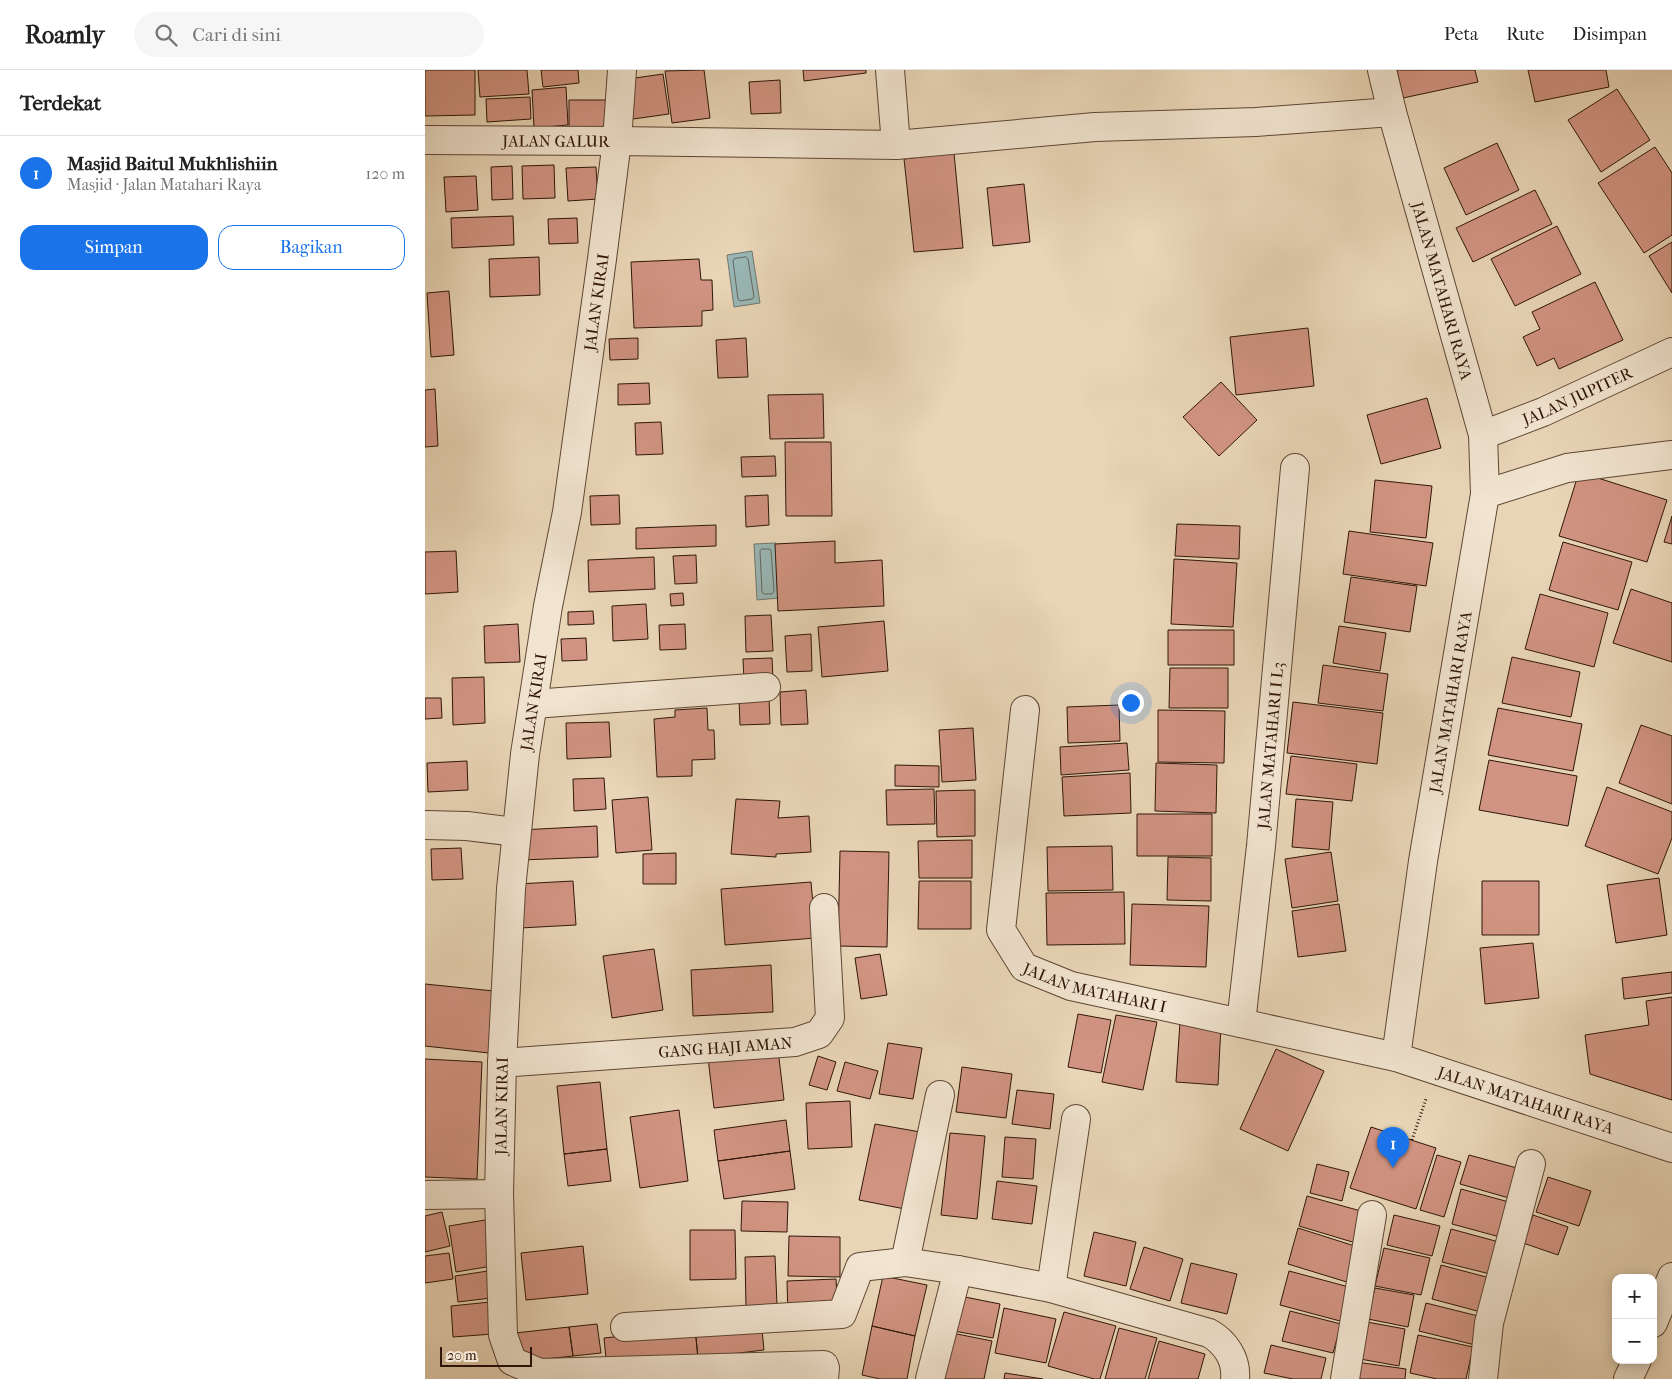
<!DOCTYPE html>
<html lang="id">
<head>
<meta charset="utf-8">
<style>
  :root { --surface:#fff; --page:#f6f6f6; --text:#222; --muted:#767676; --line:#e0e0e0; --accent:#1a73e8 }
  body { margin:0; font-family:"IM FELL French Canon",serif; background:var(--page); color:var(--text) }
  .controls { position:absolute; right:15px; bottom:15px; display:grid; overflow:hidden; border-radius:10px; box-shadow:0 2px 12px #0003 }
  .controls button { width:45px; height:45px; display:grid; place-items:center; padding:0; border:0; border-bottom:1px solid var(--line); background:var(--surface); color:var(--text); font:25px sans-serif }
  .scale { position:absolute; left:15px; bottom:12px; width:92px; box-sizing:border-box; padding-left:5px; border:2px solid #301608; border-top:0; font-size:14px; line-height:18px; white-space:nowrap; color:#301608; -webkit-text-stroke:4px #f1e4d0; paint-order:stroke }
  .you { position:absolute; left:705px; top:632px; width:18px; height:18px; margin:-12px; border:4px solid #fff; border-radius:50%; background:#1a73e8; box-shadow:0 0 0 8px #1a73e833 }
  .badge { display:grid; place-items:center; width:32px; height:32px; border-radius:50%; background:var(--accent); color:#fff; font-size:16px; font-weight:700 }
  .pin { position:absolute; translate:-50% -41px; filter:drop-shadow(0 1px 2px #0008) }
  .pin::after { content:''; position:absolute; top:26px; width:18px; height:15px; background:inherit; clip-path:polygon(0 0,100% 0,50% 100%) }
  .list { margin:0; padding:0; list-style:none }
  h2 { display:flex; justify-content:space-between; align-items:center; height:65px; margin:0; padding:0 20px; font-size:21px }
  h2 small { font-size:16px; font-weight:400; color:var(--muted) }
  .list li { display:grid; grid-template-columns:32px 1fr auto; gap:15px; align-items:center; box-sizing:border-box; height:75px; padding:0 20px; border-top:1px solid var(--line) }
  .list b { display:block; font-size:19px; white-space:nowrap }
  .list p { margin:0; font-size:16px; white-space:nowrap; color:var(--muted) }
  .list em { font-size:16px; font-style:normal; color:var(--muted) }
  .actions { display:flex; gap:10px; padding:15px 20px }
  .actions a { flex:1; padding:11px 0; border:1px solid var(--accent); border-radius:15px; text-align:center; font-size:18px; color:var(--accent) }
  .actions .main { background:var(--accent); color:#fff }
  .icon { flex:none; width:28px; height:28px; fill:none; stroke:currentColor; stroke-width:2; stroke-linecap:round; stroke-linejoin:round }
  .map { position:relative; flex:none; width:1247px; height:1309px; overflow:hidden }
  header { display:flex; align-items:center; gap:30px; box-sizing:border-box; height:70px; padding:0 25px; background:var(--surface); border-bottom:1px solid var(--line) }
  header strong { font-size:24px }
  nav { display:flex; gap:28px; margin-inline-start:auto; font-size:18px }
  .search { width:350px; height:45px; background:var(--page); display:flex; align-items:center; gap:12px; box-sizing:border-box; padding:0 18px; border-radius:28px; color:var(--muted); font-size:19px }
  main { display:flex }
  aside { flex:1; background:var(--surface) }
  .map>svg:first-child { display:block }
  .water { fill:#99b7b5; stroke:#6f7770 }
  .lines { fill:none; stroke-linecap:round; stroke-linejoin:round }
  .shore { stroke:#64665e; stroke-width:1 }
  .building { fill:#d19482; stroke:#301608 }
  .minor-casing { stroke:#5e4634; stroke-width:30 }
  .path { stroke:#301608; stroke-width:3; stroke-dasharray:1 2.5; stroke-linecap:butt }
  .minor { stroke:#f1e4d0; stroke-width:28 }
  .labels { text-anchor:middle; stroke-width:5; stroke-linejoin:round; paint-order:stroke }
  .street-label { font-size:16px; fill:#301608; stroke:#f1e4d0 }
</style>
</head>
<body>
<header>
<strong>Roamly</strong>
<div class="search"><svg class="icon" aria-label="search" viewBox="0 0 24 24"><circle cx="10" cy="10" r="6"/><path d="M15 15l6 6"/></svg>Cari di sini</div>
<nav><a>Peta</a><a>Rute</a><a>Disimpan</a></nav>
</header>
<main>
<aside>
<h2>Terdekat<small></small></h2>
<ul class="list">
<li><span class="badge">1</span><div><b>Masjid Baitul Mukhlishiin</b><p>Masjid · Jalan Matahari Raya</p></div><em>120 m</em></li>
</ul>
<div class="actions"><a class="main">Simpan</a><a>Bagikan</a></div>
</aside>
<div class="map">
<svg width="1247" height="1309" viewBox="0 0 1247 1309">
  <rect width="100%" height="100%" fill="#e9d6b7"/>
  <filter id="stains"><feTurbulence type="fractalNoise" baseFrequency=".004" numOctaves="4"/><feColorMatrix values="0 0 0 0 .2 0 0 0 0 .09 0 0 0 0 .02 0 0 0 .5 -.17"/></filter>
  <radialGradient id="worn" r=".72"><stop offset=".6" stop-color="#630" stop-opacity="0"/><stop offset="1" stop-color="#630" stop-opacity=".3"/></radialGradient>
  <path class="water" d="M327 181 335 233 309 237 302 185Z
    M351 473 354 528 332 530 329 474Z"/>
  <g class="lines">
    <path class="shore" d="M321 187 323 189 329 227 327 229 315 231 313 229 308 191 309 189Z
      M337 479H344L346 480 349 521 347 524H339L337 522 335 481Z"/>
  </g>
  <path class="building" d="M0 0H50V45L0 46Z
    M53 0H102L104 24 55 27Z
    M116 0H153L154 13 118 17Z
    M279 0 285 48 247 53 240 1Z
    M378 0H441V3L379 11Z
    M972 0H1050L1053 12 978 28Z
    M1103 0H1181L1184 17 1110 32Z
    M238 4 244 44 201 50 196 10Z
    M355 10 356 43 326 44 324 12Z
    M141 17 143 55 109 58 107 20Z
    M1192 19 1225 70 1176 102 1143 50Z
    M105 27 106 49 62 52 61 29Z
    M144 30H187L188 62H144Z
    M1072 73 1094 120 1041 145 1019 98Z
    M1230 77 1247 103V165L1219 183 1173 113Z
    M529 83 538 178 489 182 479 89Z
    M129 95 130 128 98 129 97 96Z
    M87 96 88 129 67 130 66 97Z
    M171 97 173 129 143 131 141 98Z
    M51 106 53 140 21 142 19 107Z
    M599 114 605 172 568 176 562 118Z
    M1110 120 1127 154 1048 192 1031 158Z
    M88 146 89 175 27 178 26 148Z
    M152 148 153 173 124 174 123 149Z
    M1132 156 1156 204 1090 236 1066 189Z
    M1247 172V223L1224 186Z
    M114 187 115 225 65 227 64 189Z
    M274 189 276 210H287L288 240 277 241V256L209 258 206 192Z
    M1170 212 1198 270 1134 299 1129 288 1112 296 1098 267 1115 259 1107 242Z
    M24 221 29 285 6 287 2 223Z
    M883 258 889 316 811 325 805 267Z
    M213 268V289L185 290 184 269Z
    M321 268 323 307 293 308 291 270Z
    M796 312 832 350 794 386 758 347Z
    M224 313 225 334 193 335V314Z
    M10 319 13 376 0 377V320Z
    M398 324 399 368 345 369 343 325Z
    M1002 328 1016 378 956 394 942 345Z
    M236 352 238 384 211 385 210 353Z
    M360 372H406L407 446H361Z
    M350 386 351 406 317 407 316 387Z
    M1154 402 1242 430 1222 492 1134 466Z
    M950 410 1007 416 1001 468 945 462Z
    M194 425 195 454 166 455 165 426Z
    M343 425 344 455 321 457 320 426Z
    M1247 446V474L1239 472Z
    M752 454 815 456 814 489 750 486Z
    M291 455V476L211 479V458Z
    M924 461 1008 473 1001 516 918 504Z
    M410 471V493L457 490 459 536 353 541 350 474Z
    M1138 472 1207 492 1193 540 1124 520Z
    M31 481 33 522 0 524V482Z
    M271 485 272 513 250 514 248 486Z
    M229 487 230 519 164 522 163 490Z
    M749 489 812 493 808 557 746 554Z
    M926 507 992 516 985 562 919 552Z
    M1206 519 1247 533V592L1188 573Z
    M258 523 259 535 246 536 245 524Z
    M1115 524 1183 543 1169 597 1100 579Z
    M221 534 223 569 188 571 187 536Z
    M168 541 169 554 143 555V542Z
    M346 545 348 581 321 582 320 546Z
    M459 551 463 601 397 607 393 557Z
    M93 554 95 592 60 593 59 556Z
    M260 554 261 579 235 580 234 555Z
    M914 556 961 563 955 601 908 593Z
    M743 560H809V595H743Z
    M386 564 387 601 362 602 360 566Z
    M161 568 162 590 137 591 136 569Z
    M1087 587 1155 602 1146 647 1077 633Z
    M347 588 348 609 319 610 318 589Z
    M898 595 963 604 958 641 893 633Z
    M745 598H803V638H744Z
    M59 607 60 653 28 655 27 608Z
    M381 620 383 654 356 655 355 622Z
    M0 628H16L17 648 0 649Z
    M344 628 345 654 315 655 314 629Z
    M868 632 958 643 952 694 862 683Z
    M694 635 695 671 643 673 642 637Z
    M282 638 283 660H289L290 689 267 690V706L232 707 229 649 250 647V640Z
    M1073 638 1157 654 1148 701 1063 685Z
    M733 640 800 641 799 693 733 692Z
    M184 652 186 687 142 689 141 653Z
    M1216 655 1247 666V734L1194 713Z
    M548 658 551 710 517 712 514 660Z
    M702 673 704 700 636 705 635 677Z
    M866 686 932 694 927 731 861 724Z
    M1064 690 1152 706 1143 756 1054 740Z
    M42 691 43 720 3 722 2 693Z
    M731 693 792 695 791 743 730 741Z
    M470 695 514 696V717L470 716Z
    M705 703 706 743 639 746 637 707Z
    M179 708 181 739 149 741 148 709Z
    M1182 717 1247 742V768L1233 804 1160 776Z
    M509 719 510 754 462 755 461 720Z
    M550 720V766L512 767 511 721Z
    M223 727 227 780 191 783 187 730Z
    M311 729 355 731 353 748 384 746 386 782 351 784V787L306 784Z
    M871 729 908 732 904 780 867 777Z
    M712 744H787V786H712Z
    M172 756 173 787 96 790 95 760Z
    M547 770V808H494L493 771Z
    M687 776 688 820 623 821 622 777Z
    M36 778 38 809 7 810 6 779Z
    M415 781 464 782 462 877 413 876Z
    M906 782 913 831 867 838 860 789Z
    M251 783V814H218V784Z
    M743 787 786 788V831L742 830Z
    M1234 808 1242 865 1191 873 1182 815Z
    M148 811 151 855 95 858 92 814Z
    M494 811H546V859H493Z
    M1057 811H1114V865H1057Z
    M386 812 391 868 300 875 296 819Z
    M699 822 700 874 622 875 621 823Z
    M707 834 784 836 781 897 705 895Z
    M914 834 921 881 873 887 867 841Z
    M1108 873 1114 928 1060 934 1055 878Z
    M229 879 238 940 187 948 178 886Z
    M455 884 462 925 436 929 430 888Z
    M346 895 348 942 268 946 266 900Z
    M1247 902V923L1199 929 1197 908Z
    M0 914 69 921 64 983 0 976Z
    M1247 927V1030L1165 1004 1160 965 1224 955 1221 931Z
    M653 944 686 950 676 1003 643 997Z
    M691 945 732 952 718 1020 677 1012Z
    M755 952 796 955 793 1015 751 1012Z
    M463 973 497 978 488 1029 454 1024Z
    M851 979 899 1001 863 1081 815 1059Z
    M353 980 359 1030 289 1038 283 988Z
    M393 986 411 992 402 1020 384 1015Z
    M0 989 57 992 52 1109 0 1107Z
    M420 992 453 1001 445 1029 412 1021Z
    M537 997 587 1004 581 1048 531 1042Z
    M175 1012 182 1079 139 1084 132 1016Z
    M592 1020 629 1024 625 1059 587 1054Z
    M425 1031 427 1077 383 1079 381 1033Z
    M254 1040 263 1111 215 1118 205 1047Z
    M361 1050 365 1081 293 1091 289 1060Z
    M450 1054 501 1063 485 1140 434 1130Z
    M946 1057 1011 1078 991 1139 925 1118Z
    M525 1063 560 1066 552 1149 516 1145Z
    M580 1067 611 1069 608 1109 577 1107Z
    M182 1079 186 1111 143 1116 139 1084Z
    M365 1081 370 1119 299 1129 293 1091Z
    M1012 1085 1036 1092 1019 1147 995 1140Z
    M1044 1085 1092 1098 1084 1128 1035 1114Z
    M892 1094 924 1102 917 1131 885 1123Z
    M1123 1107 1166 1121 1154 1156 1111 1142Z
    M572 1111 612 1116 607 1154 567 1149Z
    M1036 1119 1084 1132 1075 1167 1027 1154Z
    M882 1126 943 1143 934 1174 874 1156Z
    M317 1131 363 1132 362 1162 316 1161Z
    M17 1142 25 1176 0 1182V1146Z
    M969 1145 1015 1156 1007 1186 962 1175Z
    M1108 1145 1143 1157 1133 1185 1098 1173Z
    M66 1149 73 1195 31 1202 24 1156Z
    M873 1158 936 1178 925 1213 863 1194Z
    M1026 1159 1074 1172 1065 1204 1017 1192Z
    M265 1160H310L311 1209 265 1210Z
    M669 1162 711 1172 701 1216 659 1206Z
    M364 1166 415 1167V1207L363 1206Z
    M158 1176 163 1224 101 1230 96 1183Z
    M719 1177 758 1189 745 1231 705 1219Z
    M959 1178 1005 1188 996 1225 950 1216Z
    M24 1183 28 1209 0 1213V1186Z
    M350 1186 352 1235 321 1237 320 1187Z
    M766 1193 812 1204 802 1244 756 1233Z
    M1016 1195 1065 1208 1056 1242 1007 1229Z
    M63 1201 66 1228 33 1232 30 1206Z
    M864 1201 924 1217 915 1251 855 1235Z
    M458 1206 502 1215 490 1266 447 1256Z
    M411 1209 413 1243 363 1245 362 1211Z
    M950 1218 989 1225 983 1257 943 1249Z
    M530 1225 575 1234 568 1268 523 1260Z
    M65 1232 68 1264 28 1267 26 1236Z
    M1001 1233 1057 1247 1050 1275 994 1261Z
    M579 1238 631 1249 621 1293 570 1283Z
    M865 1241 916 1254 908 1283 857 1271Z
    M639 1242 691 1256 675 1309H669L623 1296Z
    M336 1250 339 1280 273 1288 270 1258Z
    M942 1252 980 1259 974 1296 935 1289Z
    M172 1254 176 1283 148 1286 144 1257Z
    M447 1256 490 1266 482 1309H455L437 1305Z
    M144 1257 148 1286 93 1292 90 1263Z
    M270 1258 273 1288 182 1298 179 1268Z
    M694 1258 732 1268 720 1309H680Z
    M522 1262 567 1271 559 1309H512Z
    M993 1265 1048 1277 1041 1309H1012L985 1303Z
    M734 1271 780 1284 773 1309H723Z
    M846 1275 901 1288 896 1309H868L839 1303Z
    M931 1292 981 1299 980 1309H929Z
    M580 1303 618 1309H579Z"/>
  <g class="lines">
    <defs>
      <g id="minor">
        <path d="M197 0 192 71 177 189 142 442 123 536 100 684 86 819 77 993 74 1124 78 1265 87 1291 115 1303 399 1295 400 1298 399 1309"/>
        <path d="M465 0 471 75"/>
        <path id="s1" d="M957 0 967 42 1058 365 1060 424 998 791 971 987"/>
        <path id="s2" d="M0 70 192 71 471 75 670 57 831 52 967 42"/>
        <path id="s3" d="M1058 365 1118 342 1247 282"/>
        <path d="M1060 424 1142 398 1247 385"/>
        <path d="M108 634 341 617"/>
        <path id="s4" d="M600 640 576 860 599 897 646 916 971 987 1247 1078"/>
        <path d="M0 755 42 756 91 762"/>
        <path id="s5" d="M816 953 836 776 870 398"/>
        <path id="s6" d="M77 993 370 972 394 964 405 948 399 838"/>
        <path d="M0 1125 74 1124"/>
        <path d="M480 1192 515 1025"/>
        <path d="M626 1218 651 1049"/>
        <path d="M1228 1253 1247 1207"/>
        <path d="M200 1257 417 1244 435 1197 480 1192 533 1200 626 1218 784 1263C800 1272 812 1289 810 1309"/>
        <path d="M505 1309 533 1200"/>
        <path d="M920 1309 947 1145"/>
        <path d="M1058 1309 1064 1253 1106 1094"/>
        <path d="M1203 1309 1212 1290"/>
      </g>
    </defs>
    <use href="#minor" class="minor-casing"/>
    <path class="path" d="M987 1070 1001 1029"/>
    <use href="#minor" class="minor"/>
  </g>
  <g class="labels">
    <g class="street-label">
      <text dy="6" stroke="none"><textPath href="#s2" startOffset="131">JALAN GALUR</textPath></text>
      <text dy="6" stroke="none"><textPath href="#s1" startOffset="229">JALAN MATAHARI RAYA</textPath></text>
      <text transform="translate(171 232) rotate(-82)" y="6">JALAN KIRAI</text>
      <text dy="6" stroke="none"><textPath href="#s3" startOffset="102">JALAN JUPITER</textPath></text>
      <text transform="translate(108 632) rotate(-81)" y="6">JALAN KIRAI</text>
      <text transform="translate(1025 632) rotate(-80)" y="6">JALAN MATAHARI RAYA</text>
      <text dy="6" stroke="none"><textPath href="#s5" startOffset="279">JALAN MATAHARI I L3</textPath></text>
      <text dy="6" stroke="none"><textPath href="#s4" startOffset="339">JALAN MATAHARI I</textPath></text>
      <text dy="6" stroke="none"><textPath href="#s6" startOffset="224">GANG HAJI AMAN</textPath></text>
      <text dy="6" stroke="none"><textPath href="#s4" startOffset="785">JALAN MATAHARI RAYA</textPath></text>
      <text transform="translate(76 1036) rotate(-89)" y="6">JALAN KIRAI</text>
    </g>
  </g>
  <rect width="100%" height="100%" filter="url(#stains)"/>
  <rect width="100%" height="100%" fill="url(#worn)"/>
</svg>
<div class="controls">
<button>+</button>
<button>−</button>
</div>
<div class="scale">20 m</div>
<div class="you"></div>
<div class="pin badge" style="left:968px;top:1098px">1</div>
</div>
</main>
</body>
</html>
